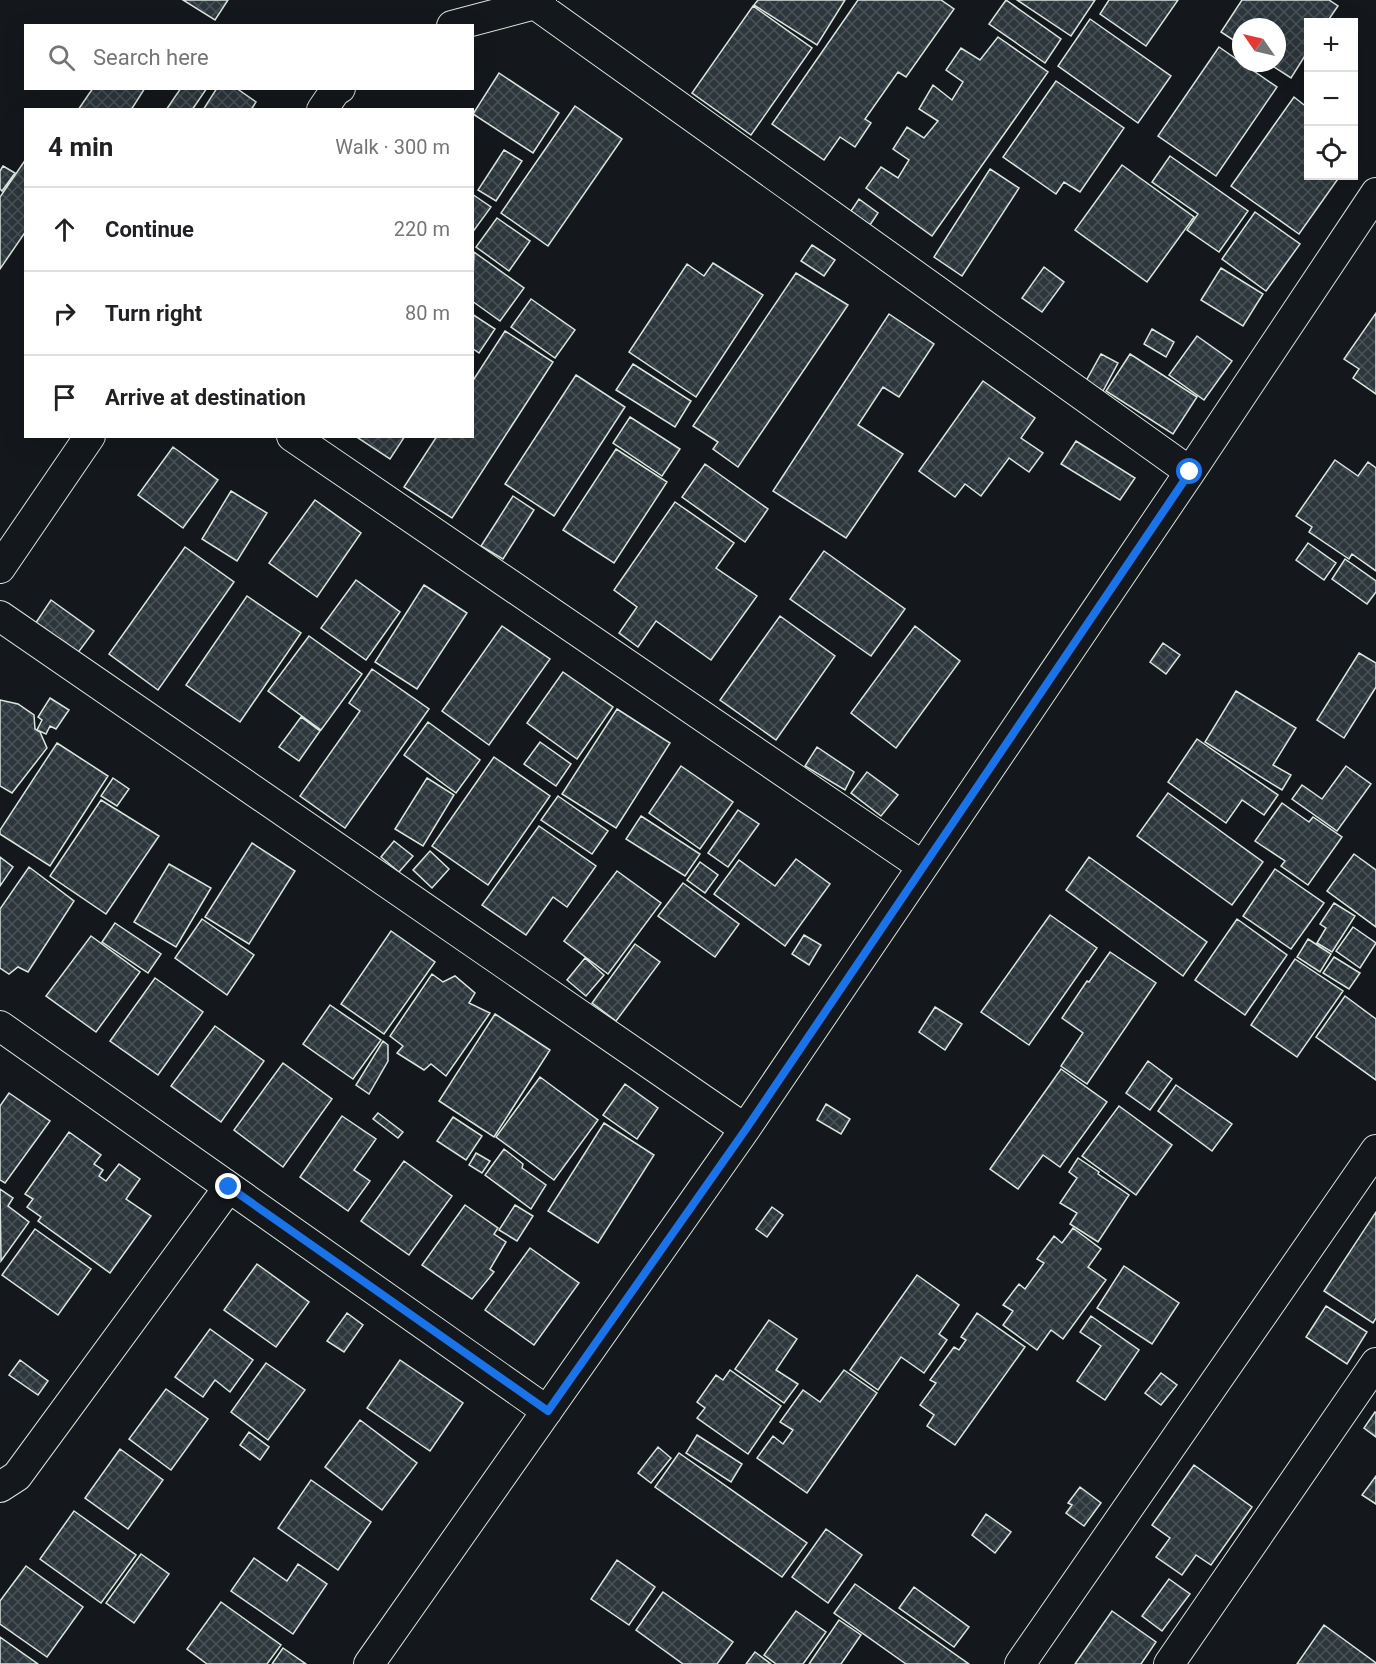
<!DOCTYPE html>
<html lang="en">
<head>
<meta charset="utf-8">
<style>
  :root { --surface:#fff; --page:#f6f6f6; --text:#202124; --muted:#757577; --line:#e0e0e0 }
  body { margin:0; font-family:Roboto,sans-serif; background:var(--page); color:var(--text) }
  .controls { position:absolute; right:18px; top:18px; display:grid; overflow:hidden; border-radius:0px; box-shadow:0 6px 24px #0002 }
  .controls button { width:54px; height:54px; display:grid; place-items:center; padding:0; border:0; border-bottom:2px solid var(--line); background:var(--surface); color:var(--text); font:30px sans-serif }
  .compass { position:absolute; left:1232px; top:18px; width:54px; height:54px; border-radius:50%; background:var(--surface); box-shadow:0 6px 24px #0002; rotate:304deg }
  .stop { position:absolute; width:18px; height:18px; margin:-14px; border:4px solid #1a73e8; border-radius:50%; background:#fff }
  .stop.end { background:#1a73e8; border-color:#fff; box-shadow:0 2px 6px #0008 }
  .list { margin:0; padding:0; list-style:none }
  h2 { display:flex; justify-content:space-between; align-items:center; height:78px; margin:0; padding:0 24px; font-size:26px }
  h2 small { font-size:20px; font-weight:400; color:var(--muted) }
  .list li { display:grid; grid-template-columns:39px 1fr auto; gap:18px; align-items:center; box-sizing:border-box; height:84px; padding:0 24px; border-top:2px solid var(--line) }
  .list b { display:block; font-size:22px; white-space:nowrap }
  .list em { font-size:20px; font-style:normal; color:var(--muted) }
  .icon { flex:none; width:33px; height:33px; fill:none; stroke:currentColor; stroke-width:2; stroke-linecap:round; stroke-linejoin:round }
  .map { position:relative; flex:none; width:1376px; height:1664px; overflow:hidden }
  .search { position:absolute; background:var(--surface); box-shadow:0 6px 24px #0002; left:24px; top:24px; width:450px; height:66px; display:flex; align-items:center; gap:15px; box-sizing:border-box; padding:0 21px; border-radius:0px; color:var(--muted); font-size:22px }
  .panel { position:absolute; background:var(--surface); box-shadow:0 6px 24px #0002; left:24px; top:108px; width:450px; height:330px; border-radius:0px }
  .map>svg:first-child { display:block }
  .building { fill:url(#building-cross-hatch); stroke:#d8e6dc; stroke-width:1.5 }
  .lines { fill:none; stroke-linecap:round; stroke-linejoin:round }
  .minor-casing { stroke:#d8e6dc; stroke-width:32 }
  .minor { stroke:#14181c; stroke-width:30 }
  .route { stroke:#1a73e8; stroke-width:8 }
</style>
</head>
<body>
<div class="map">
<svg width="1376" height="1664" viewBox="0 0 1376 1664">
  <defs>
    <pattern id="building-cross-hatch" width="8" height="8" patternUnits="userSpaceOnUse" patternTransform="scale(1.5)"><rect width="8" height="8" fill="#2c363c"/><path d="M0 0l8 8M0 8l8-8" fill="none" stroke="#4a5358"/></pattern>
  </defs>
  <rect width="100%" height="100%" fill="#14181c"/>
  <path class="building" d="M183 0H228L215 20Z
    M758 0H845L817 45 754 5Z
    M858 0H941L954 9 906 77 898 72 865 119 871 123 855 147 840 137 824 160 772 124Z
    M1006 0 1061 39 1045 63 989 24Z
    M1017 0H1095L1071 36Z
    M1109 0H1178L1146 46 1100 14Z
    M1242 0H1329L1338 6 1327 22H1308V51L1291 78 1268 63H1277V27H1241V45L1221 32Z
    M753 6 812 48 751 135 692 93Z
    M1090 19 1171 76 1138 123 1058 66Z
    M998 37 1048 72 932 236 866 188 881 167 898 178 909 160 893 149 907 127 924 138 938 121 919 109 933 85 952 100 963 82 946 70 961 48 980 60Z
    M1219 47 1277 87 1216 176 1158 136Z
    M499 73 559 113 533 153 473 114Z
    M1056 81 1124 128 1080 192 1064 182 1056 194 1003 157Z
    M93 88H145L131 110H78Z
    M181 88H207L192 110H166Z
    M217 88H236L256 102 251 110H203Z
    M1294 97 1308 108V176H1340L1299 234 1231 186Z
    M575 106 622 139 548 246 501 213Z
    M504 150 522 161 496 201 478 190Z
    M1170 156 1248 211 1219 252 1187 230 1198 214 1152 182Z
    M26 159V231L0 269V197Z
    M1122 165 1194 217 1147 282 1075 230Z
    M3 166 15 173 2 191 0 189V171Z
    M990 169 1019 188 962 276 934 257Z
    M472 194 491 207 472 233Z
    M859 199 878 213 870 225 851 211Z
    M1255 212 1300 244 1266 291 1222 259Z
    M497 218 530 241 509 271 476 247Z
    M812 245 835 260 824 276 801 261Z
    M474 252 524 288 500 321 472 301Z
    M713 263 763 295 696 397 629 352 687 264 704 276Z
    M1044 267 1064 282 1042 312 1022 298Z
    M1221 268 1263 294 1243 326 1201 300Z
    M796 273 848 305 738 467 713 449 718 442 693 426Z
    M531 299 575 330 555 358 511 327Z
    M1376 313V394L1353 378 1359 369 1344 359Z
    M472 314 495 329 479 353 472 348Z
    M889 314 934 344 899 397 883 387 858 425 903 454 846 538 773 491Z
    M1152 329 1174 342 1166 357 1144 344Z
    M505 331 553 362 452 518 404 487 437 436H472V382Z
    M1197 336 1232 361 1204 400 1169 375Z
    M1101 354 1118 363 1103 391 1086 381Z
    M1130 354 1197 397 1173 434 1106 391Z
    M633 364 691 401 675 427 616 390Z
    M576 375 625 407 554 516 505 484Z
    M983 381 1035 418 1021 438 1043 453 1029 472 1009 458 981 496 965 484 955 497 919 471Z
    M630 417 680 449 662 476 613 443Z
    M355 436H405L390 459Z
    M1076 441 1135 478 1120 500 1061 464Z
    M173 447 218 480 183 528 138 495Z
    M616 449 667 482 614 563 563 530Z
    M1335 460 1358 476 1368 462 1376 468V571L1352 554 1349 559 1309 532 1312 527 1296 516Z
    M705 464 768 509 745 542 682 497Z
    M231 491 267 513 237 561 202 539Z
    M513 496 534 510 503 559 481 546Z
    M315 500 361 533 317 597 269 563Z
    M675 502 734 543 716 568 757 596 711 660 656 621 638 647 619 633 637 607 614 590Z
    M1308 543 1336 563 1324 580 1296 560Z
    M185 547 234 582 158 690 109 654Z
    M824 551 905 609 871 656 790 599Z
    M1345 559 1376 581V592L1367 604 1332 579Z
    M356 580 400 612 366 660 321 628Z
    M424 585 467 613 417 689 375 662Z
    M247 596 301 633 240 722 186 685Z
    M51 600 94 631 77 654 35 624Z
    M780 616 835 656 776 740 720 700Z
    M502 626 550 659 489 745 442 711Z
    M915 626 960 661 896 748 851 713Z
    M309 636 362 674 321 730 268 691Z
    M1163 643 1180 655 1166 674 1150 662Z
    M1359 653 1376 663V687L1344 738 1317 720Z
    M372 669 429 709 345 828 300 796 360 711 349 703Z
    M563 672 613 707 577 759 527 723Z
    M1236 691 1296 728 1273 765 1291 775 1282 790 1205 742Z
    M50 698 69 710 56 729 50 726 46 734 37 730 42 720 38 717Z
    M0 700 18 704 34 715 35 729 40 732 47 748 12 793 0 786Z
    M617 709 670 743 616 828 562 794Z
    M301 717 320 731 299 761 279 747Z
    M428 722 480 760 456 793 404 755Z
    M1197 739 1278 795 1264 815 1242 800 1226 823 1168 782Z
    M540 742 571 764 556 786 524 764Z
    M57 743 108 776 50 866 0 834V830Z
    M817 747 854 772 845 790 805 766Z
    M494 757 550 796 488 885 432 846Z
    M681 766 733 802 700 849 649 813Z
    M1346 766 1371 784 1337 831 1292 799 1302 785 1322 799Z
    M867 772 898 795 881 816 851 793Z
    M113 778 129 789 117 806 101 796Z
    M427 778 454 795 423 846 395 829Z
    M1168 793 1263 862 1232 905 1137 836Z
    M558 796 608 831 592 854 541 820Z
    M101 800 159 836 106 914 50 876Z
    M1282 803 1309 822 1313 817 1342 837 1308 885 1281 866 1285 861 1255 841Z
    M738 810 759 824 728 867 708 853Z
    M641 816 700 854 685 876 626 839Z
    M539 826 596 866 567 907 553 897 526 935 482 905Z
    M394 841 413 856 399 872 381 857Z
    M252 843 295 871 249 944 205 917Z
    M430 851 449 869 432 888 413 870Z
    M1354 854 1376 870V927L1327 891Z
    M0 857 13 867 0 886Z
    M1089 857 1207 942 1183 976 1066 890Z
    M796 859 830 884 785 946 714 894 739 860 775 886Z
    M700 862 718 875 705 893 687 880Z
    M169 864 211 888 176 947 134 922Z
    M29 867 74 901 28 972 18 967 9 974 0 968V909Z
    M1275 869 1324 903 1291 949 1243 916Z
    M617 871 661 903 608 974 564 941Z
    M683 883 739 924 715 957 658 916Z
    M1334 903 1355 916 1332 952 1317 943 1326 928 1320 924Z
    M1050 915 1097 948 1029 1045 981 1012Z
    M202 919 254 955 227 995 175 958Z
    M1237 919 1287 955 1245 1015 1195 980Z
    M115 923 161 954 148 973 102 942Z
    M1353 927 1376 943 1360 968 1336 951Z
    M391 931 435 962 384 1034 341 1004Z
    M804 935 821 945 809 965 792 954Z
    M91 936 140 972 96 1032 46 996Z
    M1308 939 1331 954 1320 972 1297 957Z
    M635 944 660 962 616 1021 592 1003Z
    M1110 952 1156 983 1087 1084 1061 1066 1083 1033 1062 1018 1087 981 1089 982Z
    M1334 957 1360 973 1349 989 1323 973Z
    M585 958 604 975 586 996 567 980Z
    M1295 959 1343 991 1297 1057 1251 1025Z
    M432 974 443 982 455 976 475 993 469 1003 490 1013 446 1076 431 1064 424 1070 397 1053 403 1046 390 1036Z
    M155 978 203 1012 158 1075 110 1041Z
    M1345 996 1376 1019V1080L1316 1037Z
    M330 1005 381 1040 353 1079 303 1044Z
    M935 1007 962 1024 945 1050 919 1032Z
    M495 1014 550 1050 494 1137 439 1101Z
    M215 1026 264 1061 221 1122 171 1086Z
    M383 1041 388 1045V1061L369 1094 356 1085Z
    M1148 1061 1172 1079 1150 1110 1126 1093Z
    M283 1063 332 1099 283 1167 234 1130Z
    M1061 1069 1107 1102 1060 1167 1043 1155 1018 1189 990 1169Z
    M540 1077 598 1120 554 1180 496 1137Z
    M625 1084 658 1108 637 1139 603 1115Z
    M1176 1085 1232 1124 1212 1151 1158 1111Z
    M9 1093 50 1121 5 1183 0 1180V1106Z
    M826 1104 850 1119 841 1134 817 1120Z
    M1119 1106 1172 1145 1136 1195 1082 1156Z
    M378 1113 403 1132 398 1138 373 1119Z
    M342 1116 376 1139 354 1170 370 1181 348 1211 300 1177Z
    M453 1117 482 1136 466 1160 437 1141Z
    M604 1123 654 1155 598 1243 548 1211Z
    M69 1132 101 1155 94 1164 103 1170 99 1176 106 1181 119 1164 140 1179 126 1199 151 1216 110 1273 38 1221 41 1217 27 1207 33 1199 25 1194Z
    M504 1149 523 1164 522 1168 546 1185 531 1209 485 1175Z
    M476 1153 490 1161 482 1173 469 1165Z
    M1078 1158 1099 1172 1098 1174 1129 1195 1098 1242 1070 1224 1077 1213 1060 1203 1077 1178 1069 1172Z
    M404 1161 452 1196 409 1255 361 1221Z
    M0 1189 13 1198 8 1206 29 1222 1 1261Z
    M465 1205 498 1228 494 1234 506 1242 490 1269 494 1272 472 1299 422 1265Z
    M515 1205 533 1216 517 1241 499 1230Z
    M772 1207 783 1215 767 1237 756 1229Z
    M1376 1212V1318L1373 1323 1324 1291Z
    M1073 1228 1101 1249 1088 1267 1106 1280 1063 1339 1051 1330 1037 1350 1003 1325 1013 1311 1003 1305 1019 1284 1025 1289 1044 1263 1037 1259 1054 1236 1062 1243Z
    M35 1229 91 1269 58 1315 2 1275Z
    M530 1248 579 1283 534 1345 485 1310Z
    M257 1264 309 1302 276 1347 224 1310Z
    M1124 1266 1179 1303 1152 1344 1097 1308Z
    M917 1275 959 1305 939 1334 947 1340 924 1373 901 1357 878 1390 850 1370Z
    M1326 1306 1367 1332 1347 1364 1306 1337Z
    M347 1313 363 1325 344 1352 327 1341Z
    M977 1313 1025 1347 955 1445 927 1426 934 1415 920 1405 936 1383 930 1380 954 1347 959 1350 966 1340 961 1337Z
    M1091 1316 1139 1350 1105 1400 1077 1381 1101 1346 1080 1332Z
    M769 1320 797 1339 776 1370 798 1384 784 1403 735 1369Z
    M210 1329 253 1360 230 1392 215 1380 203 1397 175 1377Z
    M20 1360 48 1381 38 1395 9 1375Z
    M400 1360 463 1403 430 1451 367 1408Z
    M266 1363 305 1390 268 1440 231 1412Z
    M730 1370 781 1406 748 1454 697 1418 705 1408 697 1402 716 1375 723 1380Z
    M844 1370 877 1393 807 1493 757 1458 773 1436 783 1444 793 1430 780 1422 803 1390 820 1402Z
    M1161 1373 1177 1385 1161 1405 1145 1393Z
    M166 1389 208 1419 171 1470 129 1439Z
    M1375 1412 1376 1413V1437L1364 1428Z
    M360 1420 417 1463 382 1510 325 1467Z
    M249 1432 269 1447 260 1460 240 1445Z
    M697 1435 742 1464 731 1482 686 1453Z
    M658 1447 671 1458 651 1483 638 1473Z
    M120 1449 163 1480 128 1529 85 1498Z
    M679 1453 807 1543 782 1577 655 1487Z
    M1194 1465 1252 1507 1211 1565 1196 1555 1182 1575 1156 1557 1170 1538 1152 1525Z
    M1376 1476V1504L1362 1495Z
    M311 1480 371 1522 338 1570 278 1528Z
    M1080 1487 1101 1503 1084 1526 1066 1513 1072 1505 1068 1503Z
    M74 1511 136 1555 101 1603 40 1559Z
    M986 1514 1011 1532 995 1553 972 1535Z
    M826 1529 862 1555 828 1603 792 1577Z
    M141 1554 169 1574 134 1623 106 1603Z
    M254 1558 287 1581 298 1564 327 1584 293 1634 231 1591Z
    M617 1560 655 1587 629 1625 591 1599Z
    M26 1566 83 1607 47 1657 0 1624V1601Z
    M1169 1579 1190 1594 1162 1631 1142 1616Z
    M855 1584 969 1664H906L834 1613Z
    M914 1587 969 1627 954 1647 899 1608Z
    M663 1592 733 1642 717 1664H683L636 1630Z
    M221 1602 281 1645 267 1664H207L187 1649Z
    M796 1611 826 1632 803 1664H776L764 1655Z
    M1112 1611 1156 1642 1141 1664H1075Z
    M839 1620 861 1635 841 1664H809Z
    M1324 1625 1376 1663V1664H1297Z
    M0 1637 38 1664H0Z
    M283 1648 306 1664H272Z
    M755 1652 771 1664H746Z"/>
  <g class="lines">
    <defs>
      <path id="minor" d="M535 4 1190 472
        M452 26 535 4 541 0
        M322 110 335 91 340 88
        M292 436 922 866
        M0 568 90 436
        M0 616 745 1129
        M0 1026 547 1411
        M0 1487 17 1476 229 1187
        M369 1664 745 1129 1190 472 1376 193
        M1020 1664 1376 1150
        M1169 1664 1376 1363"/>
    </defs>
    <use href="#minor" class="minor-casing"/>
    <use href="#minor" class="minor"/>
  </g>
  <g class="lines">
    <path class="route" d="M229 1187 548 1411 746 1129 1190 472"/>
  </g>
</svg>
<div class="controls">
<button>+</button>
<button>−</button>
<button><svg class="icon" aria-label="locate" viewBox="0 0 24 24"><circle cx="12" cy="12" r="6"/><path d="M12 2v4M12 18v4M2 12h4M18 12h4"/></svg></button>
</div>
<svg class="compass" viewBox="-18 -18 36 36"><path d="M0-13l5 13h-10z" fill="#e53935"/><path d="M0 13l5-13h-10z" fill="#757577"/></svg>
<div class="stop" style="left:1190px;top:472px"></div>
<div class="stop end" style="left:229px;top:1187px"></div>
<div class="search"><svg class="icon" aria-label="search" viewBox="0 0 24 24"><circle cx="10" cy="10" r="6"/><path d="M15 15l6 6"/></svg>Search here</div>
<section class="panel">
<h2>4 min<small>Walk · 300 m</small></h2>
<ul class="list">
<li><svg class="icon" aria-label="ahead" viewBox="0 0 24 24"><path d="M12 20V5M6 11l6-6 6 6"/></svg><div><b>Continue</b></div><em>220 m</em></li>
<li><svg class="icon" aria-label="right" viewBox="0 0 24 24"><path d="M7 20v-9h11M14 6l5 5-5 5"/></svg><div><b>Turn right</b></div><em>80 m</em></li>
<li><svg class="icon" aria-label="arrive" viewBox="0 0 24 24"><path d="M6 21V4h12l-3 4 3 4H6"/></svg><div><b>Arrive at destination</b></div></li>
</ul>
</section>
</div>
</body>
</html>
